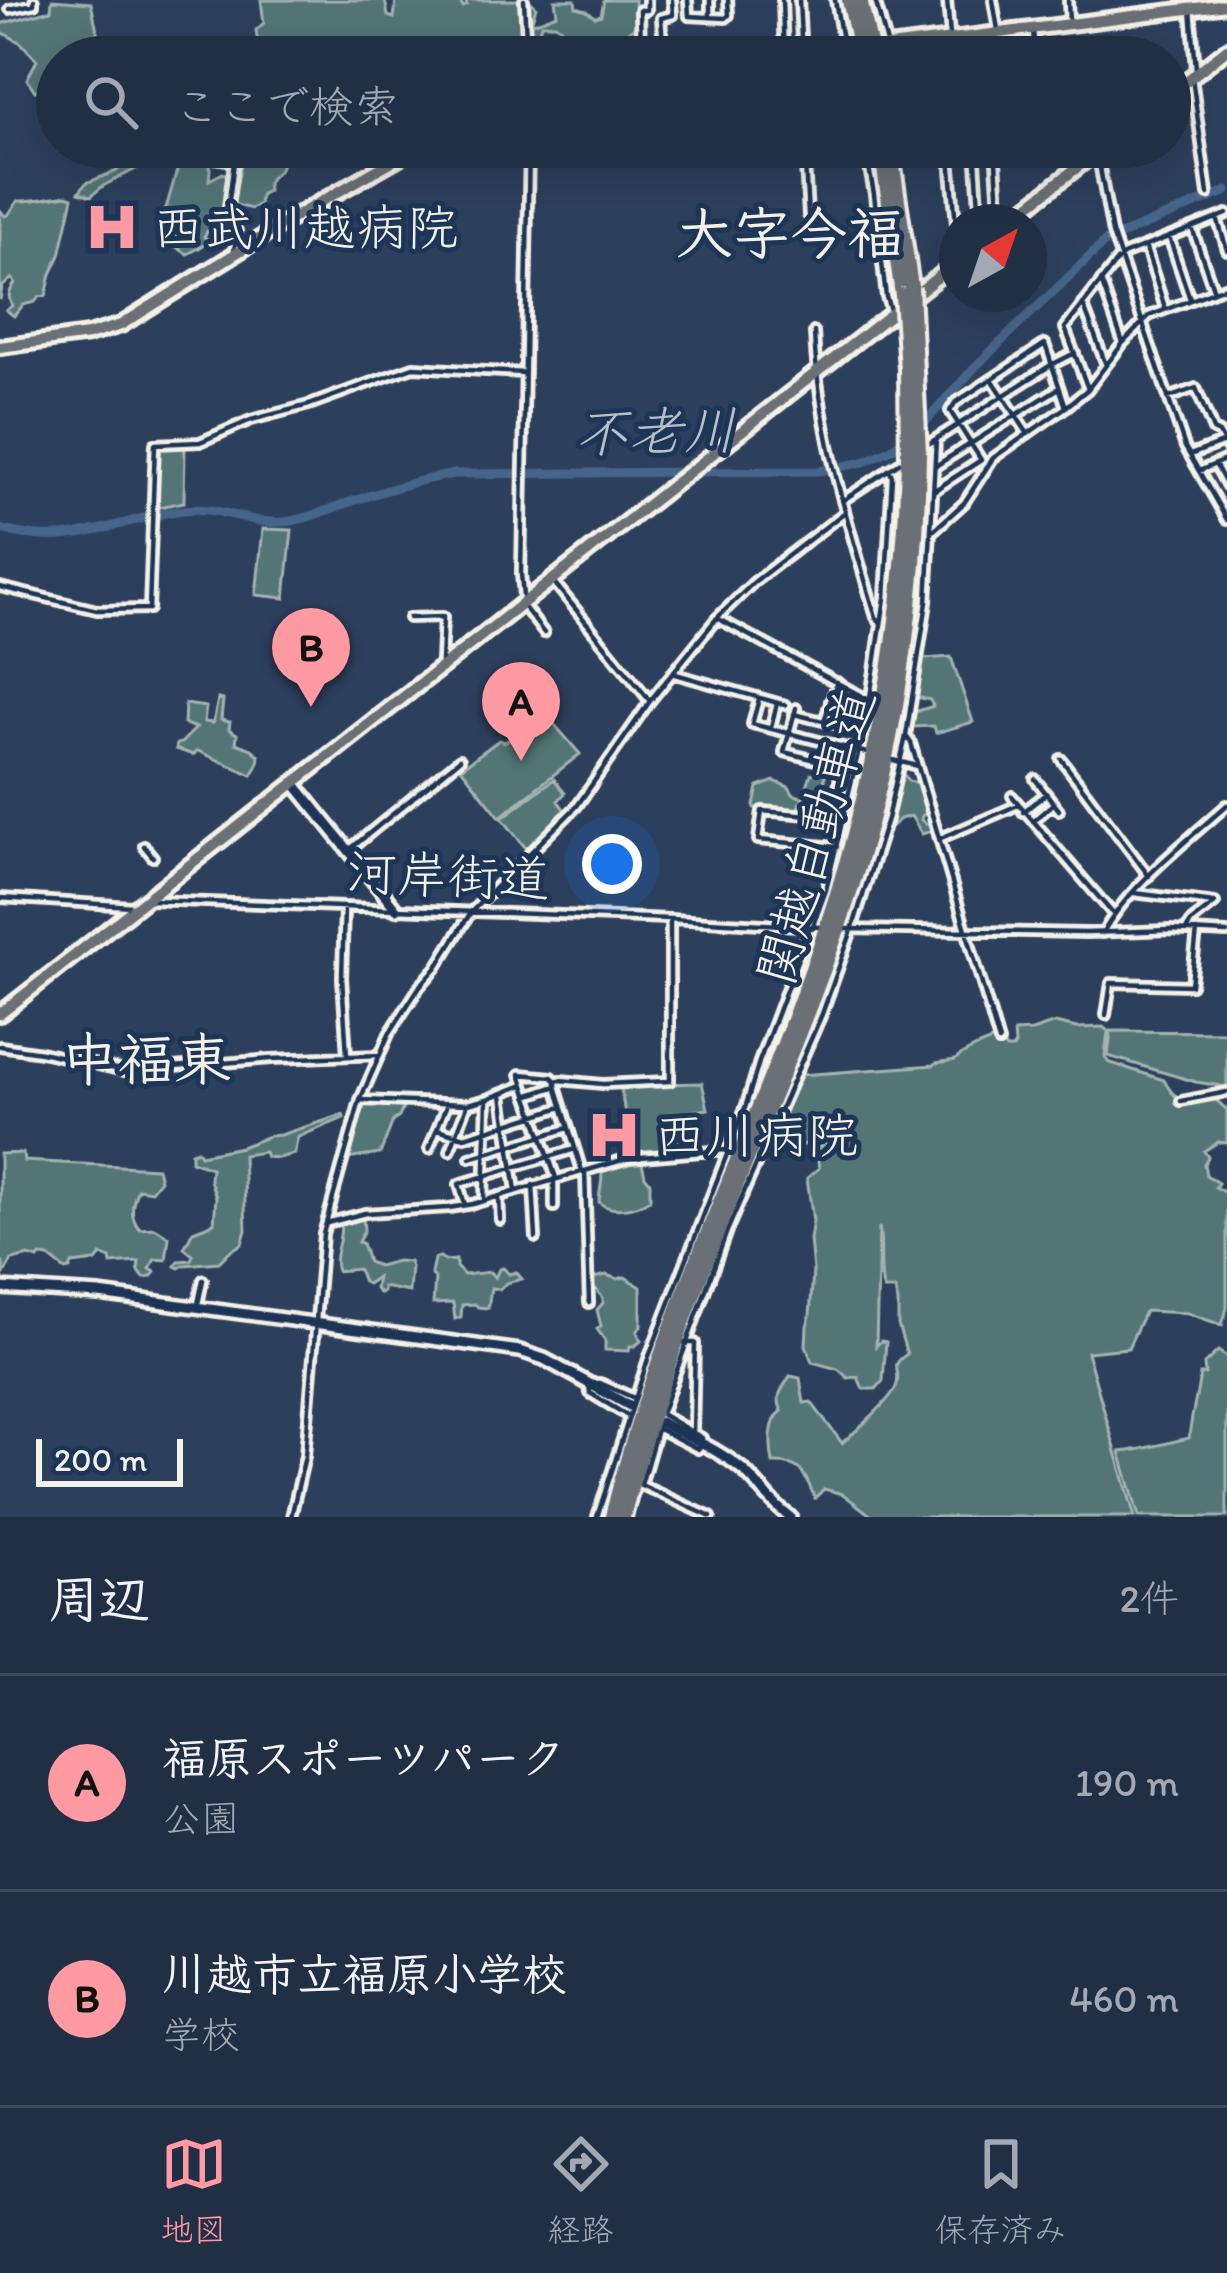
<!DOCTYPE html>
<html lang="ja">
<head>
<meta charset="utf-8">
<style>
  :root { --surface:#212f45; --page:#2d3b50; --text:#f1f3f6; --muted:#a2a9b3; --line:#3e4a5e; --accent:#ff9aa2 }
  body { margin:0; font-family:Itim,"Klee One",sans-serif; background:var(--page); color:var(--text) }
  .compass { position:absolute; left:939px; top:204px; width:108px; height:108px; border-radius:50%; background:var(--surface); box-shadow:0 12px 48px #0002; rotate:40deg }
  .scale { position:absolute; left:36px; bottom:30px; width:147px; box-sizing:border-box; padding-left:12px; border:6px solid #f4f1e8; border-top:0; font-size:33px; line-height:42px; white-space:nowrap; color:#f4f1e8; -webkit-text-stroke:9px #1d3557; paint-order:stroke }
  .you { position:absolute; left:612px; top:864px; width:42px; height:42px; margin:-30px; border:9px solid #fff; border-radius:50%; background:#1a73e8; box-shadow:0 0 0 18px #1a73e833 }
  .badge { display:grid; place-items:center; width:78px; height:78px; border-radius:50%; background:var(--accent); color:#111; font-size:39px; font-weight:700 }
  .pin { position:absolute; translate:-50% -99px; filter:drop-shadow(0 3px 6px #0008) }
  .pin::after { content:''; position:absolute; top:63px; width:42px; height:36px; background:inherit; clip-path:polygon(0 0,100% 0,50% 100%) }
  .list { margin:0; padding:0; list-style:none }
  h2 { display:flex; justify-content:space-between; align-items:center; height:156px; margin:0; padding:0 48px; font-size:51px }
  h2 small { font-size:39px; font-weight:400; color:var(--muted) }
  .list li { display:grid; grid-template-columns:78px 1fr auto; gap:36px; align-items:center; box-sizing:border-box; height:216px; padding:0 48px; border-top:3px solid var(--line) }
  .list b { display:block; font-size:45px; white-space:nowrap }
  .list p { margin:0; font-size:39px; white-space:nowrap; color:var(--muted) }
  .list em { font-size:39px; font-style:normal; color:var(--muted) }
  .icon { flex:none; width:66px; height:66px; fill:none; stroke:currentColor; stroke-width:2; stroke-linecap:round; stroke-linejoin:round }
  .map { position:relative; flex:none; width:1227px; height:1517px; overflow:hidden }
  .search { position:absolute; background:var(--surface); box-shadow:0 12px 48px #0002; left:36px; right:36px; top:36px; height:132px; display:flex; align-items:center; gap:30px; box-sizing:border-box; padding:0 42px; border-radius:66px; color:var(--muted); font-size:45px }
  .sheet { height:588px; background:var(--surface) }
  nav { display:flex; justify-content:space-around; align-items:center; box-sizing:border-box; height:168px; border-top:3px solid var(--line); background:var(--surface); font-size:33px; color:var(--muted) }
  nav a { display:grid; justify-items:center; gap:6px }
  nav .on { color:var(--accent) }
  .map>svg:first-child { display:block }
  .green { fill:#527576; stroke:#a3b3af; stroke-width:3 }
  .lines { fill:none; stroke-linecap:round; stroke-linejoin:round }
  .river { stroke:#44658a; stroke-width:9 }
  .street-casing { stroke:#f4f1e8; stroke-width:14 }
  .secondary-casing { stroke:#f4f1e8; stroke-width:18 }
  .primary-casing { stroke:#f4f1e8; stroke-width:20 }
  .highway-casing { stroke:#f4f1e8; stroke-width:22 }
  .street { stroke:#1d3557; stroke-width:4.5 }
  .secondary { stroke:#1d3557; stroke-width:9 }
  .primary { stroke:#6b6f75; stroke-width:10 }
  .highway { stroke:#6b6f75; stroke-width:14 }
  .highway-bridge-casing { stroke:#f4f1e8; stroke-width:22; stroke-linecap:butt }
  .highway-bridge { stroke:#6b6f75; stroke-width:14 }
  .labels { text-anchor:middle; stroke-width:10; stroke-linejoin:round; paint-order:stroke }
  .poi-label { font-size:51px; fill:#f4f1e8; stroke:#1d3557; text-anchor:start }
  .street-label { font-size:51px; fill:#f4f1e8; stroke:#1d3557 }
  .water-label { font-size:54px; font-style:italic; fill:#b6c0c7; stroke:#1d3557 }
  .quarter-label { font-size:57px; font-weight:bold; fill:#f4f1e8; stroke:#1d3557 }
</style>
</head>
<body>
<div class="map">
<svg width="1227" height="1517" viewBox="0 0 1227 1517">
  <rect width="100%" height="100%" fill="#2c3f5c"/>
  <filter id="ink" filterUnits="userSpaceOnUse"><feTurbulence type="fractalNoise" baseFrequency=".00833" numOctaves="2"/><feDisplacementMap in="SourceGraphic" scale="24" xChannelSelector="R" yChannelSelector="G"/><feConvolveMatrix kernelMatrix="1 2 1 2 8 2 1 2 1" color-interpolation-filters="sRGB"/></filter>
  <g filter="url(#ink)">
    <path class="green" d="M52 0 91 3 98 35 92 42 94 57H76L68 48 57 57V65L53 66 57 85 35 91 27 79 37 60 21 43 0 31V24L51 10Z
      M261 0H385L388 16 394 18 396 0H458L463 7 467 5 465 0H529L536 7 531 24 557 14 555 0H575L576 7 587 10 595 17 601 15 604 0H635L636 25C622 40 606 40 594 53L589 51 580 55 572 50 571 37H561V28L555 24H542C534 37 539 47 543 57H260L256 30 264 23Z
      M117 147H138L140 153 159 151 161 147H212L209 180 223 173 230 177 223 230H208L204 237 211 241C203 245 197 250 187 254L175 246 177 238 173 227 165 228 159 221 167 205 182 153 176 147 168 152 166 156 159 157 103 186 91 196 79 192 86 183 117 171 119 167Z
      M245 147H276L279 156 283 160 280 169 267 182 268 191 261 194 259 204 251 209 232 204Z
      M67 195 73 197 60 255 51 274 46 296 39 297 35 302 23 305 14 316 6 310 12 306C7 296 9 292 15 283L12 278 2 287 0 300V210L5 216 8 215 18 201C32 202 51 197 67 195Z
      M157 446H185L184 502 155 508Z
      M263 529 292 530 285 598 256 595Z
      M916 655 924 659 951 657 973 722 936 733 934 726 911 727 904 724 906 715 933 706 930 700 907 695 913 656Z
      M218 699 223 700 221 720 230 722 229 729 237 734 236 743 252 749 259 755 258 765 252 775 198 751 193 755 176 749 177 744 181 743 196 728 184 724 185 704 206 707 204 722 213 723Z
      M548 717 580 754 500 817 461 768 499 740 505 742 528 726 534 727Z
      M816 772 824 773 825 776 822 800 840 803 844 808 842 816 801 813 799 805 796 812 756 809 754 806 758 787 774 781 789 787 793 794 803 798 811 774Z
      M891 772 905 776 908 781 920 783 930 811 922 816 921 820 926 824 933 821 935 830 922 834 911 816 900 819 889 828V815L885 811Z
      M554 779 565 793 558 801 567 813 528 851 502 818Z
      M1055 1023 1077 1028 1103 1027 1108 1031 1105 1056 1108 1062 1164 1080C1178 1108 1189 1098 1216 1100L1227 1110V1143L1218 1142 1204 1151 1208 1157 1204 1164 1206 1175 1218 1183 1215 1187 1227 1194V1308L1222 1325 1187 1313 1145 1311 1128 1348 1087 1352 1135 1517H873L843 1494 824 1489 815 1498C804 1474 803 1462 773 1463 770 1447 768 1421 782 1411 774 1395 783 1389 790 1376L800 1378 804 1403 811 1402 842 1443C855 1432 890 1401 896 1387 903 1370 887 1367 907 1354L898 1325V1302L895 1290H884C878 1277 883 1246 879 1227L876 1346 881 1341 886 1342 883 1381 876 1389H863L858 1377 848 1378 838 1369 812 1362 806 1345 807 1326 810 1316 813 1270 810 1239 813 1221 807 1178 819 1168 816 1150 825 1143 816 1138C806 1146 788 1151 776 1146L770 1136 801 1075 934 1065 936 1063 955 1060C962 1053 990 1040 1000 1039L1006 1049H1012L1015 1045 1014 1032 1032 1031Z
      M1111 1031 1227 1032V1087L1196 1082 1108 1056Z
      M702 1083 708 1109 688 1112 690 1150 632 1154 620 1085Z
      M364 1103 405 1104 399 1117 393 1121 380 1154 347 1159Z
      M343 1115 344 1118 298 1137 294 1154 278 1158 266 1157 264 1152 243 1155 246 1230 242 1244 230 1251 219 1262 184 1265 179 1268 175 1266 179 1261 191 1260 193 1255 184 1248 193 1231 214 1223 216 1197 210 1180 211 1168 191 1161V1152L197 1150 200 1155 241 1147 269 1136 280 1135Z
      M23 1153 24 1161 157 1168 160 1180 151 1191 138 1189C132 1202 129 1218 140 1229L155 1228 169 1237 166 1260 155 1259 150 1269 155 1272 151 1277 144 1278 138 1270 139 1262 111 1264 110 1259 101 1255 96 1261 72 1264 70 1269 65 1270 49 1257 40 1256 38 1259 29 1256 12 1260 3 1276V1263L0 1262V1154Z
      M641 1158 645 1176 650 1182V1199C636 1208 611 1214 599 1202 599 1190 604 1180 601 1168Z
      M363 1215 364 1231 358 1242 362 1243 368 1262 378 1266 397 1261 409 1262 411 1267 409 1292 383 1287V1292L379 1293 375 1289 377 1277 367 1284 363 1282 358 1269 337 1271C331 1255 344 1239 340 1222Z
      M440 1257 445 1261 456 1260V1267L464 1275 490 1272 495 1278 499 1269 503 1268 509 1274 516 1272 522 1279 506 1283 500 1289 491 1288 488 1308 478 1307 475 1304 462 1305 461 1317 455 1319 453 1303 433 1304 435 1278 431 1274 434 1259Z
      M606 1275 618 1279 625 1277 641 1287V1326L637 1332 641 1341 635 1346H630L629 1351 605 1350V1340L597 1329 601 1326 597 1310 603 1303V1298L591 1283 593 1278Z
      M1218 1351 1227 1357V1517H1139L1120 1452C1144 1450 1165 1443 1189 1438 1191 1416 1197 1397 1200 1374H1205L1204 1364Z"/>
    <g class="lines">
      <path class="river" d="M0 529C76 550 112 520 183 510 218 505 249 525 284 522 305 520 327 510 347 503 383 491 417 480 455 474L820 471 864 462 890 450 917 431 977 365 1106 241 1227 191"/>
      <defs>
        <path id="street" d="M524 0 527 57
          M647 0V10H640L641 52 650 53 651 57
          M688 0 689 16 726 18 729 15 728 0
          M710 0V17
          M782 0 784 57
          M799 0 802 57
          M835 0 844 51
          M875 0 888 47
          M947 0 950 36
          M993 0 998 30
          M1068 0 1069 24
          M10 9 34 4V0
          M1191 9 1196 69
          M1033 29 1035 57
          M988 39 990 57
          M664 57 661 18 673 15 672 0
          M1192 77 1208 194
          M217 147 215 158 234 161
          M529 147 521 574 524 607 544 633
          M804 147 808 215
          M865 147 874 194 886 297 891 313
          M949 147 957 235
          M975 147 980 222
          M995 147 1000 222
          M1097 152 1112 233 1185 447 1227 520
          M1227 214 1123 255 1117 261 1065 328 1088 389 1123 343 1149 316 1227 286
          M1217 218 1227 250
          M1192 228 1214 291
          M1169 237 1190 299
          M1145 246 1165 308
          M234 250 237 231 225 230 236 147
          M1101 281 1123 343
          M1083 304 1106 365
          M814 332C818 431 848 523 876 617L881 623
          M992 379 1028 434
          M1168 398 1196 388 1213 430 1219 433 1227 448
          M1066 407 1088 389
          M922 448 1051 365 1075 353
          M1190 455 1224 442
          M1215 464 1227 486
          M937 465 1059 388
          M1199 471 1227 459
          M842 501 902 461
          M934 530 964 503 993 458 1066 407 1045 344 955 403 950 411 981 460 935 490
          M552 580 650 701
          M0 587 97 610 149 609 155 444 200 442 251 420 309 405 413 367 525 373
          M409 618 443 617 441 662 443 666
          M717 618 878 705
          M672 673 785 705
          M759 699 752 724 867 753
          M830 701 866 710
          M796 708 784 752 840 766
          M794 714 864 731
          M824 721 837 682
          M771 727 777 703
          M906 736 911 743 999 1042
          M1061 759 1149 876
          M893 760 917 766
          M1035 779 1059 810
          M838 788 844 749
          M1012 796 1114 915
          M1023 812 1046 794
          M1033 821 1054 803
          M941 838 1018 805
          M144 846 153 857
          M837 847 758 840 762 811 844 818
          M349 850 460 759
          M1134 893 1215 903
          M0 898 132 906
          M150 900 670 919 820 927
          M344 908 342 978 347 1055
          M812 928 826 890 868 711 885 598 892 476 889 469
          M845 929 1087 933 1170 930 1227 933
          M1186 930 1192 921 1215 903
          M1103 933C1128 886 1188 840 1227 805
          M1106 1015 1111 983 1191 985 1197 931
          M0 1046 41 1052 124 1071 271 1059 380 1055
          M556 1086V1081L560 1080 603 1084 670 1081V919
          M502 1095 516 1191
          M527 1096 556 1086 582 1171
          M360 1100 468 1104 487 1099 523 1085
          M1181 1101 1227 1092
          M437 1129 465 1137 562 1107
          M429 1149 447 1104
          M450 1151 467 1106
          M470 1158 568 1128
          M585 1171 589 1303
          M556 1178 520 1074 552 1077 556 1081
          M554 1179V1207
          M533 1185 536 1238
          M499 1196 500 1220
          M484 1200 487 1099
          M465 1205 459 1184 575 1149
          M327 1223 365 1213 449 1208 473 1204 629 1158 726 1150
          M198 1304 203 1280
          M685 1343H695L693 1433
          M589 1383H600L634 1398
          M589 1384 590 1393 628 1416
          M658 1426 641 1485 711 1517
          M657 1428 698 1449 702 1444
          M702 1444V1438L661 1414 727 1231 822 1014 852 930 887 819 906 736 927 602 936 440
          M291 1517 305 1456 323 1234 360 1100 389 1034 420 986 437 967 471 912 577 806 650 701 717 618 754 582 845 512
          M597 1517 648 1359 746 1105 759 1062 809 929"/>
        <path id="secondary" d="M294 783 396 909
          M0 1288 99 1294 520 1351 544 1359 630 1406
          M660 1422C688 1437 718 1449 743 1470 760 1485 771 1504 790 1517"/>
        <path id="primary" d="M881 48 1227 4
          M819 57 851 52
          M1170 94 1227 49
          M1008 222 1103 147
          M0 347 88 335 121 325 296 216 417 147
          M0 1014 957 262"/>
        <path id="highway" d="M849 0 862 57
          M860 0 873 57
          M881 147 902 295
          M890 147 911 287
          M612 1517C660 1318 755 1136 821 943 875 786 904 626 908 460
          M623 1517C647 1426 676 1337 711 1249 760 1122 819 998 858 867 898 733 917 593 919 454"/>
      </defs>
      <use href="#street" class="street-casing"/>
      <use href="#secondary" class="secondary-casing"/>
      <use href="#primary" class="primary-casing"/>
      <use href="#highway" class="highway-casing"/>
      <use href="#street" class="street"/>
      <use href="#secondary" class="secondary"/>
      <use href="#primary" class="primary"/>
      <use href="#highway" class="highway"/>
      <defs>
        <path id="highway-bridge" d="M911 287 919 454
          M902 295 907 369 908 460"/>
      </defs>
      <use href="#highway-bridge" class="highway-bridge-casing"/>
      <use href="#highway-bridge" class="highway-bridge"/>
    </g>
  </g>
  <defs>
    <symbol id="hospital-bare" viewBox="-9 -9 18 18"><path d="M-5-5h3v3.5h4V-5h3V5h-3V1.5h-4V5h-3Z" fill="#ff9aa2" stroke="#1d3557" stroke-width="2.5" paint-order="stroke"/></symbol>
  </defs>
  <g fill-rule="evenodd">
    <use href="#hospital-bare" x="74" y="189" width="76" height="76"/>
    <use href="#hospital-bare" x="576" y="1097" width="76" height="76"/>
  </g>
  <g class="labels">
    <g class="poi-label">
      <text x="152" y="245">西武川越病院</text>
      <text x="654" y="1153">西川病院</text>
    </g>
    <g class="street-label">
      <text transform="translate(815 836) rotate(-74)" y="18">関越自動車道</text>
      <text transform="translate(448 875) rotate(2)" y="18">河岸街道</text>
    </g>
    <g class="water-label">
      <text transform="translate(656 431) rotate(-1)" y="19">不老川</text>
    </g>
    <g class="quarter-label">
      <text x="790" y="253">大字今福</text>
      <text x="146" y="1079">中福東</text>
    </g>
  </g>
</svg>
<svg class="compass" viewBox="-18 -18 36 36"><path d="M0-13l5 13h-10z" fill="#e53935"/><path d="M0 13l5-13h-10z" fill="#a2a9b3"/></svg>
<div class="scale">200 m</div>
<div class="you"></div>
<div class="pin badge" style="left:521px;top:761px">A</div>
<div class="pin badge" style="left:311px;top:707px">B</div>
<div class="search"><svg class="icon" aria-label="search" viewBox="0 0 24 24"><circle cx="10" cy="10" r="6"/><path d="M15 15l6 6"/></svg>ここで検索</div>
</div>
<section class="sheet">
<h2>周辺<small>2件</small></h2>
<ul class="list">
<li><span class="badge">A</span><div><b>福原スポーツパーク</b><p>公園</p></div><em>190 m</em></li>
<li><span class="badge">B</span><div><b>川越市立福原小学校</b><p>学校</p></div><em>460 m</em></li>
</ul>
</section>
<nav>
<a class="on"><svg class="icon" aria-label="map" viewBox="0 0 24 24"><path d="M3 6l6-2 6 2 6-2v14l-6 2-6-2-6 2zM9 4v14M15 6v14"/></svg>地図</a>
<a><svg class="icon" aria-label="directions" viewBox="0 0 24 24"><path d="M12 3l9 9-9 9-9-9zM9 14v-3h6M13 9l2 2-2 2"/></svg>経路</a>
<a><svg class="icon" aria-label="saved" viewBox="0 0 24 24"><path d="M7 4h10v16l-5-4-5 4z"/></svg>保存済み</a>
</nav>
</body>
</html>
